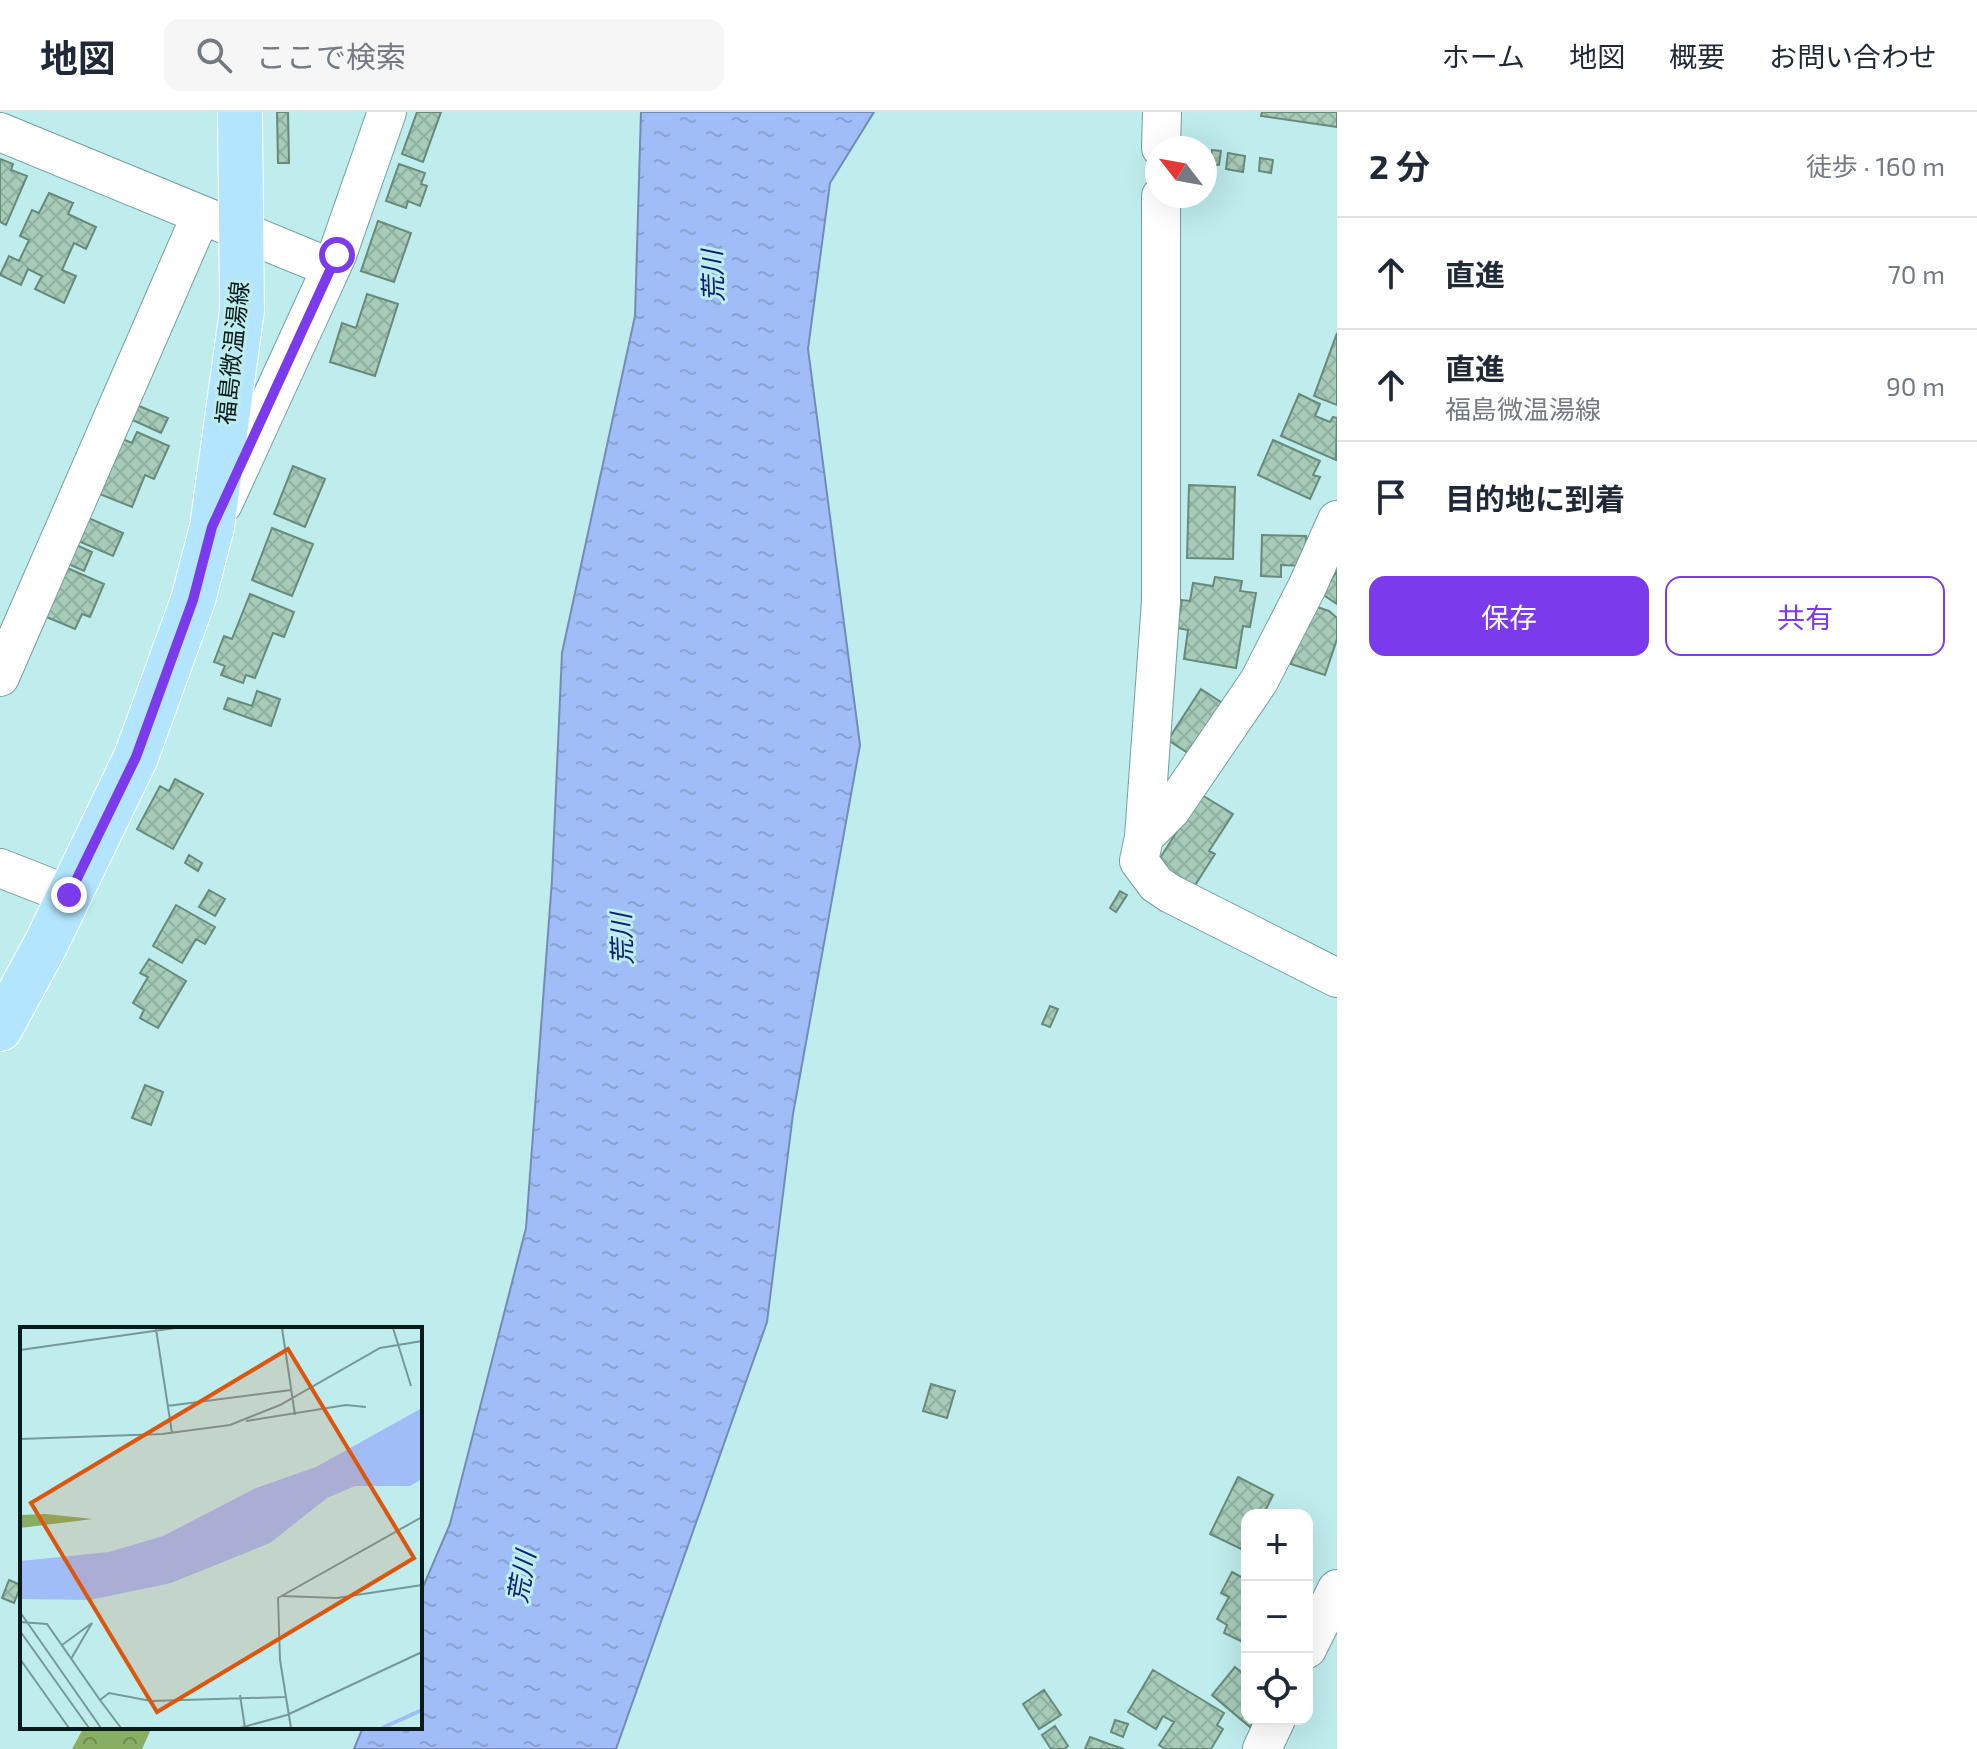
<!DOCTYPE html>
<html lang="ja">
<head>
<meta charset="utf-8">
<style>
  :root { --surface:#fff; --page:#f6f6f7; --text:#1f2937; --muted:#747a83; --line:#e0e1e3; --accent:#7c3aed }
  body { margin:0; font-family:"Exo 2","Noto Sans JP",sans-serif; background:var(--page); color:var(--text) }
  .controls { position:absolute; right:24px; bottom:24px; display:grid; overflow:hidden; border-radius:16px; box-shadow:0 8px 32px #0002 }
  .controls button { width:72px; height:72px; display:grid; place-items:center; padding:0; border:0; border-bottom:2px solid var(--line); background:var(--surface); color:var(--text); font:40px sans-serif }
  .compass { position:absolute; left:1145px; top:24px; width:72px; height:72px; border-radius:50%; background:var(--surface); box-shadow:0 8px 32px #0002; rotate:301deg }
  .stop { position:absolute; width:24px; height:24px; margin:-18px; border:6px solid #7c3aed; border-radius:50%; background:#fff }
  .stop.end { background:#7c3aed; border-color:#fff; box-shadow:0 2px 8px #0008 }
  .list { margin:0; padding:0; list-style:none }
  h2 { display:flex; justify-content:space-between; align-items:center; height:104px; margin:0; padding:0 32px; font-size:34px }
  h2 small { font-size:26px; font-weight:400; color:var(--muted) }
  .list li { display:grid; grid-template-columns:52px 1fr auto; gap:24px; align-items:center; box-sizing:border-box; height:112px; padding:0 32px; border-top:2px solid var(--line) }
  .list b { display:block; font-size:30px; white-space:nowrap }
  .list p { margin:0; font-size:26px; white-space:nowrap; color:var(--muted) }
  .list em { font-size:26px; font-style:normal; color:var(--muted) }
  .actions { display:flex; gap:16px; padding:24px 32px }
  .actions a { flex:1; padding:18px 0; border:2px solid var(--accent); border-radius:16px; text-align:center; font-size:28px; color:var(--accent) }
  .actions .main { background:var(--accent); color:#fff }
  .icon { flex:none; width:44px; height:44px; fill:none; stroke:currentColor; stroke-width:2; stroke-linecap:round; stroke-linejoin:round }
  .map { position:relative; flex:none; width:1337px; height:1637px; overflow:hidden }
  header { display:flex; align-items:center; gap:48px; box-sizing:border-box; height:112px; padding:0 40px; background:var(--surface); border-bottom:2px solid var(--line) }
  header strong { font-size:38px }
  nav { display:flex; gap:44px; margin-inline-start:auto; font-size:28px }
  .search { width:560px; height:72px; background:var(--page); display:flex; align-items:center; gap:20px; box-sizing:border-box; padding:0 28px; border-radius:16px; color:var(--muted); font-size:30px }
  main { display:flex }
  aside { flex:1; background:var(--surface) }
  .map>svg:first-child { display:block }
  .forest { fill:url(#forest-crowns) }
  .water { fill:url(#water-ripples); stroke:#738cb5; stroke-width:2 }
  .building { fill:url(#building-cross-hatch); stroke:#678a79; stroke-width:2 }
  .lines { fill:none; stroke-linecap:round; stroke-linejoin:round }
  .minor-casing { stroke:#749f9f; stroke-width:40 }
  .major-casing { stroke:#fff; stroke-width:46 }
  .minor { stroke:#fff; stroke-width:38 }
  .major { stroke:#b3e6fe; stroke-width:44 }
  .route { stroke:#7c3aed; stroke-width:10 }
  .labels { text-anchor:middle; stroke-width:6; stroke-linejoin:round; paint-order:stroke }
  .street-label { font-size:24px; fill:#091a1b; stroke:#bfeced }
  .water-label { font-size:26px; font-style:italic; fill:#082272; stroke:#bfeced }
  .inset-river { fill:none; stroke:#a1bdf7; stroke-width:4 }
  .inset-road { fill:none; stroke:#769899; stroke-width:2 }
  .view { fill:#dd560d; fill-opacity:0.15; stroke:#dd560d; stroke-width:4 }
  .inset-edge { fill:none; stroke:#091a1b; stroke-width:4 }
</style>
</head>
<body>
<header>
<strong>地図</strong>
<div class="search"><svg class="icon" aria-label="search" viewBox="0 0 24 24"><circle cx="10" cy="10" r="6"/><path d="M15 15l6 6"/></svg>ここで検索</div>
<nav><a>ホーム</a><a>地図</a><a>概要</a><a>お問い合わせ</a></nav>
</header>
<main>
<div class="map">
<svg width="1337" height="1637" viewBox="0 0 1337 1637">
  <defs>
    <pattern id="forest-crowns" width="20" height="18" patternUnits="userSpaceOnUse" patternTransform="scale(2)"><rect width="20" height="18" fill="#88ae63"/><path d="M2 6a3 3 0 1 1 6 0M12 15a3 3 0 1 1 6 0" fill="none" stroke="#6d8d51"/></pattern>
    <pattern id="water-ripples" width="26" height="14" patternUnits="userSpaceOnUse" patternTransform="scale(2)"><rect width="26" height="14" fill="#a1bdf7"/><path d="M2 4q2-2 4 0t4 0M15 11q2-2 4 0t4 0" fill="none" stroke="#89a2d3"/></pattern>
    <pattern id="building-cross-hatch" width="8" height="8" patternUnits="userSpaceOnUse" patternTransform="scale(2)"><rect width="8" height="8" fill="#a7cbb9"/><path d="M0 0l8 8M0 8l8-8" fill="none" stroke="#8eae9e"/></pattern>
  </defs>
  <rect width="100%" height="100%" fill="#bfeced"/>
  <path class="forest" d="M84 1615H152L142 1637H72Z"/>
  <path class="water" d="M641 0H874L830 71 808 237 860 633 793 1002 767 1210 616 1637H354L363 1615H420V1482L450 1412 526 1116 552 768 562 541 635 204Z"/>
  <path class="building" d="M277 0H288L289 51H278Z
    M417 0H441L423 50 402 42Z
    M1262 0H1337V15L1261 4Z
    M1212 38 1221 39 1219 53 1210 52Z
    M1228 41 1245 44 1243 60 1226 57Z
    M1260 46 1273 48 1271 61 1259 59Z
    M0 47 13 52 11 58 27 64 6 113 0 110Z
    M399 52 425 61 421 72 427 74 420 94 408 89 406 96 386 89Z
    M49 81 73 91 68 102 96 115 86 137 74 131 62 158 76 164 64 191 35 177 42 164 28 157 21 173 0 163 9 144 19 149 29 128 20 124 32 98 39 101Z
    M378 109 411 121 394 170 361 159Z
    M367 182 398 192 375 264 330 250 342 211 356 216Z
    M1337 221V293L1314 284Z
    M1299 282 1320 292 1315 304 1330 310 1333 305 1337 306 1336 348 1281 324Z
    M134 292 168 306 161 321 128 306Z
    M137 320 169 334 154 367 145 363 132 395 97 381 120 326 132 331Z
    M1273 328 1320 349 1313 363 1320 365 1310 387 1258 363Z
    M293 354 325 367 305 415 274 402Z
    M1189 373 1235 375 1233 447 1187 446Z
    M86 405 123 421 113 444 76 428Z
    M272 416 313 432 292 484 252 468Z
    M1262 423 1306 424 1305 454 1281 453V465L1261 464Z
    M74 432 92 440 84 459 66 451Z
    M65 455 104 472 90 505 82 502 75 517 44 504Z
    M1337 459V492L1322 482Z
    M1215 465 1242 469 1240 479 1256 481 1250 515 1243 514 1236 556 1184 547 1188 518 1177 516 1182 488 1190 489 1193 471 1213 474Z
    M250 482 294 500 284 525 273 521 255 566 246 563 243 571 221 563 225 554 214 550 224 524 232 527Z
    M1311 493 1329 499 1337 506V527L1325 563 1291 552Z
    M1201 577 1227 594 1194 645 1168 628Z
    M257 579 280 587 271 614 224 597 228 586 252 594Z
    M175 667 203 682 173 737 137 717 160 674 169 679Z
    M1197 680 1233 702 1209 739 1215 742 1192 778 1165 760 1160 746 1181 713Z
    M189 743 202 751 198 759 185 751Z
    M209 778 225 787 215 804 199 795Z
    M1120 779 1127 783 1116 800 1110 796Z
    M176 793 215 815 205 832 196 827 182 851 153 834Z
    M149 847 186 869 158 916 140 906 144 898 133 891 148 865 140 861Z
    M1050 894 1058 897 1050 915 1042 912Z
    M145 973 163 980 151 1013 132 1006Z
    M931 1272 955 1279 947 1306 923 1299Z
    M1238 1365 1273 1383 1263 1403H1247V1428H1245L1241 1437 1210 1422Z
    M1232 1460 1247 1468V1532L1224 1521 1227 1513 1217 1507 1229 1485 1221 1481Z
    M9 1468 21 1473 14 1491 2 1486Z
    M1235 1555 1247 1565V1607H1257L1250 1615 1212 1583Z
    M1153 1558 1224 1601 1217 1613 1223 1617 1211 1637H1165L1159 1633 1174 1610 1163 1604 1156 1617 1128 1600Z
    M1044 1578 1061 1603 1039 1617 1023 1592Z
    M1115 1608 1128 1612 1123 1625 1111 1620Z
    M1055 1614 1068 1634 1064 1637H1051L1042 1623Z
    M1090 1625 1109 1632 1124 1637H1085Z"/>
  <g class="lines">
    <defs>
      <path id="minor" d="M0 20 331 156
        M1161 36 1162 0
        M1161 84V489L1144 725 1139 749 1156 772 1171 782 1337 866
        M223 392 337 143 387 0
        M0 565 201 103
        M1144 725 1171 698 1259 569 1307 475 1337 408
        M0 756 69 783
        M1307 1537 1337 1477
        M1262 1637 1276 1607"/>
      <path id="major" d="M0 917 47 830 136 645 193 488 212 415 242 198 240 0"/>
    </defs>
    <use href="#minor" class="minor-casing"/>
    <use href="#major" class="major-casing"/>
    <use href="#minor" class="minor"/>
    <use href="#major" class="major"/>
  </g>
  <g class="lines">
    <path class="route" d="M69 783 136 645 193 488 212 415 337 143"/>
  </g>
  <g class="labels">
    <g class="street-label">
      <text transform="translate(233 241) rotate(-84)" y="8">福島微温湯線</text>
    </g>
    <g class="water-label">
      <text transform="translate(713 164) rotate(-92)" y="9">荒川</text>
      <text transform="translate(622 827) rotate(-92)" y="9">荒川</text>
      <text transform="translate(522 1465) rotate(-80)" y="9">荒川</text>
    </g>
  </g>
  <g transform="translate(20 1215)">
    <rect width="402" height="402" fill="#bfeced"/>
    <path d="M26 187 73 192 0 201V188Z" fill="#88ae63"/>
    <path d="M402 81V152L390 159H335L307 171 250 216 151 256 70 273 0 272V234L89 225 143 209 236 161 296 140Z" fill="#a1bdf7"/>
    <path class="inset-river" d="M362 401 402 383"/>
    <path class="inset-road" d="M262 1 275 88M373 1 391 59M136 2 152 106M0 23 155 1M147 79 271 63M226 94 326 78 346 80M0 112 142 107 210 98 260 78 360 21 402 14M262 269 317 271 402 258M0 285 81 401M0 295 27 297 80 373 89 366 131 374 265 370M0 304 69 401M42 318 72 296M0 332 49 401M51 332 72 296M220 368 225 401M80 373 101 401M220 401 267 388 402 325M271 401 260 333 258 271 402 190"/>
    <path class="view" d="M268 22 394 231 137 385 11 176Z"/>
    <rect width="402" height="402" class="inset-edge"/>
  </g>
</svg>
<div class="controls">
<button>+</button>
<button>−</button>
<button><svg class="icon" aria-label="locate" viewBox="0 0 24 24"><circle cx="12" cy="12" r="6"/><path d="M12 2v4M12 18v4M2 12h4M18 12h4"/></svg></button>
</div>
<svg class="compass" viewBox="-18 -18 36 36"><path d="M0-13l5 13h-10z" fill="#e53935"/><path d="M0 13l5-13h-10z" fill="#747a83"/></svg>
<div class="stop" style="left:337px;top:143px"></div>
<div class="stop end" style="left:69px;top:783px"></div>
</div>
<aside>
<h2>2 分<small>徒歩 · 160 m</small></h2>
<ul class="list">
<li><svg class="icon" aria-label="ahead" viewBox="0 0 24 24"><path d="M12 20V5M6 11l6-6 6 6"/></svg><div><b>直進</b></div><em>70 m</em></li>
<li><svg class="icon" aria-label="ahead" viewBox="0 0 24 24"><path d="M12 20V5M6 11l6-6 6 6"/></svg><div><b>直進</b><p>福島微温湯線</p></div><em>90 m</em></li>
<li><svg class="icon" aria-label="arrive" viewBox="0 0 24 24"><path d="M6 21V4h12l-3 4 3 4H6"/></svg><div><b>目的地に到着</b></div></li>
</ul>
<div class="actions"><a class="main">保存</a><a>共有</a></div>
</aside>
</main>
</body>
</html>
